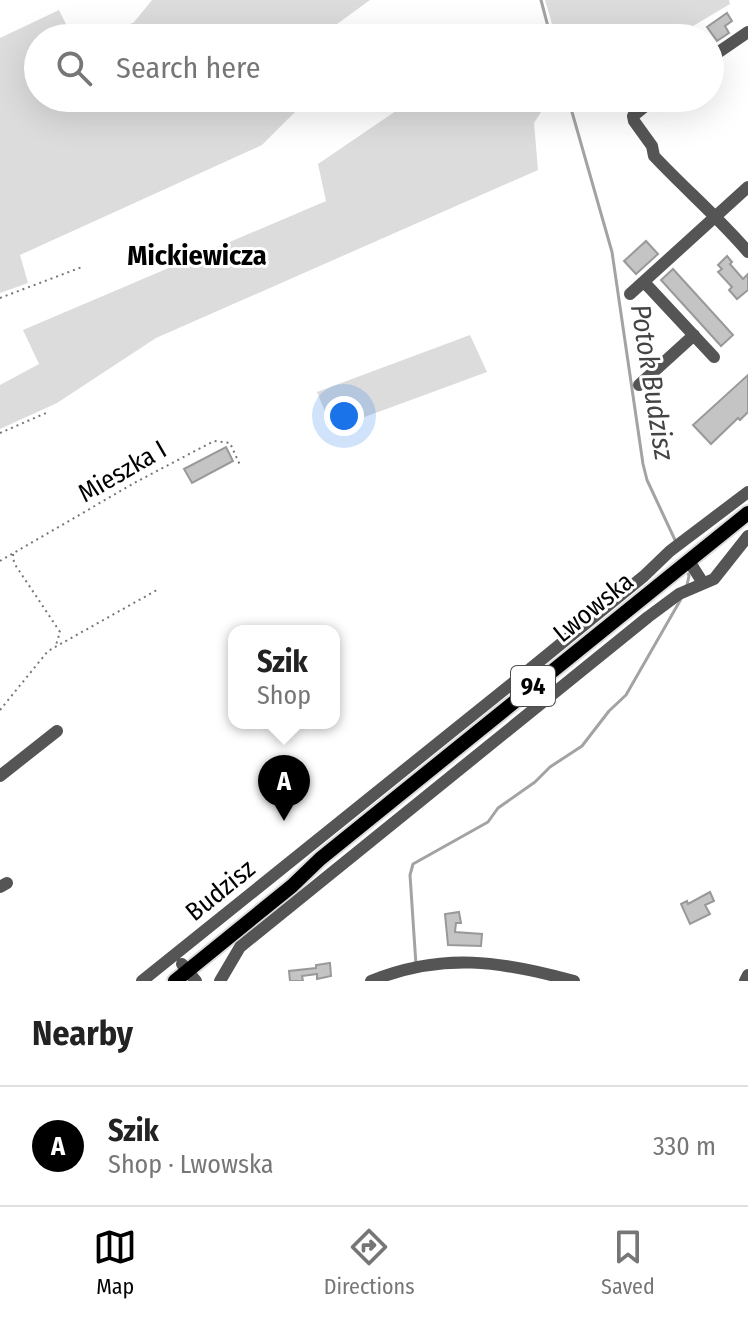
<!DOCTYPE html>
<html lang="en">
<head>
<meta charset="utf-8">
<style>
  :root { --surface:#fff; --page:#f6f6f6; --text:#222; --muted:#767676; --line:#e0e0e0; --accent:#000 }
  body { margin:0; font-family:"Fira Sans Condensed",sans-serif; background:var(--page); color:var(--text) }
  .you { position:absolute; left:344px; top:416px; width:28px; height:28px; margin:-20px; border:6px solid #fff; border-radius:50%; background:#1a73e8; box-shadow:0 0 0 12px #1a73e833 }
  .badge { display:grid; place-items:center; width:52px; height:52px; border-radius:50%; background:var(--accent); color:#fff; font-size:26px; font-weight:700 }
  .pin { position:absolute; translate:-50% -66px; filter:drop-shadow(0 2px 4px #0008) }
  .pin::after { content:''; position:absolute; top:42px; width:28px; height:24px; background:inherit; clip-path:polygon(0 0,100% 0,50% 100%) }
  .popup { position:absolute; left:228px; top:625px; width:112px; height:104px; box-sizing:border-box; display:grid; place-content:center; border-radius:16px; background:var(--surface); filter:drop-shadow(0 2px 6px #0005); font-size:26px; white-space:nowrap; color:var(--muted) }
  .popup b { font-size:30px; color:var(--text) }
  .popup::after { content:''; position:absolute; left:50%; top:100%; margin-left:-16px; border:16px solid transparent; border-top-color:var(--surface) }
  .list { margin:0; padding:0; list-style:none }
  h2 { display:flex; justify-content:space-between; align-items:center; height:104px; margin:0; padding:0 32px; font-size:34px }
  h2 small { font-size:26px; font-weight:400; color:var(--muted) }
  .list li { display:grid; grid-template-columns:52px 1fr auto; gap:24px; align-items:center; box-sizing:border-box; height:120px; padding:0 32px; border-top:2px solid var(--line) }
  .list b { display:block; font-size:30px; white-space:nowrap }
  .list p { margin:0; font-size:26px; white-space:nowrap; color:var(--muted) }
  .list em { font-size:26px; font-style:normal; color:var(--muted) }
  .icon { flex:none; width:44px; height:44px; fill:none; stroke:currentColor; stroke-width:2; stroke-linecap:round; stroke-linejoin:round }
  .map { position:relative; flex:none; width:748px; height:981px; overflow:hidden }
  .search { position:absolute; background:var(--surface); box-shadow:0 8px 32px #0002; left:24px; right:24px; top:24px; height:88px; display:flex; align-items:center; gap:20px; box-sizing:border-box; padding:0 28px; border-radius:44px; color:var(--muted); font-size:30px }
  .sheet { height:224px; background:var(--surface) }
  nav { display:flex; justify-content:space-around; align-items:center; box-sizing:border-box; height:112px; border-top:2px solid var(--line); background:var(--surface); font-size:22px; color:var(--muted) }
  nav a { display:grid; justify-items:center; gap:4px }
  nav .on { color:var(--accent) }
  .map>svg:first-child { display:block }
  .green { fill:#dcdcdc }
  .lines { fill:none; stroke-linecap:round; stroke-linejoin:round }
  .stream { stroke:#a3a3a3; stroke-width:3 }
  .building { fill:#c4c4c4; stroke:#999; stroke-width:2 }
  .major-casing { stroke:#dbdbdb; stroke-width:18 }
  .path { stroke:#777; stroke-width:2; stroke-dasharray:2 4; stroke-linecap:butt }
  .minor { stroke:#555; stroke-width:12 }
  .major { stroke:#000; stroke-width:14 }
  .labels { text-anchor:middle; stroke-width:6; stroke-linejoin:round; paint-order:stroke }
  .shield { fill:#fff; stroke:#4c4c4c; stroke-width:2 }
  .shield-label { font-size:24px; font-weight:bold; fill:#000 }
  .street-label { font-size:26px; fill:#000; stroke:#fff }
  .neighbourhood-label { font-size:28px; font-weight:bold; fill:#000; stroke:#fff }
  .water-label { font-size:28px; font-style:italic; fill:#444; stroke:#fff }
</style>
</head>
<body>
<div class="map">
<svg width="748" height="981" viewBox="0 0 748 981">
  <rect width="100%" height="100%" fill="#fff"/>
  <path class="green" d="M152 0H370L318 38H106L134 22Z
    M545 0H729L730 4 673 38H556Z
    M59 10 73 38H38V74L26 81 38 77V98H304L298 109 262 145 20 255 28 283 0 293V38Z
    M415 98H550L534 123 538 170 156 338 57 403 0 429V385L39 364 23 330 326 201 318 164Z
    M470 335 487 372 332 429 317 392Z"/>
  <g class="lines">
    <path class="stream" d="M541 0 551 38
      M568 98 612 252 643 464 647 480 675 540
      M687 570 689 576 687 585
      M416 965 410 875 413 864 488 822 498 808 535 782 550 767 582 746 609 711 626 695 681 599"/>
  </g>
  <path class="building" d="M727 13 732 21 725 26 729 33 717 41 707 27Z
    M646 241 658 254 636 274 624 261Z
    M727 256 732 262 730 264 743 279 748 274V290L737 299 729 290 732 287 718 272 722 269 718 265Z
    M673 269 733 335 721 346 661 280Z
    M748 375V412L740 420 738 418 711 444 693 425Z
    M226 447 233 461 192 483 184 469Z
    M710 892 714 901 705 905 710 914 690 924 681 904 687 901 688 904Z
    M459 912 461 923H456L455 932 482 934 481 946 448 945 445 914Z
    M330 963 331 976 317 979V974L302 976 303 981H290L289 971 316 968V965Z"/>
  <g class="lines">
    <defs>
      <path id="major" d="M175 981 292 886 320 859 748 513"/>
    </defs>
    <use href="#major" class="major-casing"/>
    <path class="path" d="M0 298 82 267
      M0 433 46 413
      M13 554 14 563 60 632 56 645
      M0 561 136 482 214 441 230 443 240 465
      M0 710 48 651 157 590"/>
    <path class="minor" d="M710 58 748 32
      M655 98 633 116 634 121 652 146 654 156C685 189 719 218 748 252
      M644 282 714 357
      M630 294 748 187
      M639 385 694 335
      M689 561 703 583
      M0 776 57 731
      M0 887 7 883
      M182 964 196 981
      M142 981 530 669 644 576 670 551 748 492
      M220 981 240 947 648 617 679 594 714 579 748 536
      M371 981C442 952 502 961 574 981
      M745 981 748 975"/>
    <use href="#major" class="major"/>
  </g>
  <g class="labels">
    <rect class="shield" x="511" y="666" width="44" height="40" rx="6"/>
    <g class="shield-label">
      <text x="533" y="694">94</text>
    </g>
    <g class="street-label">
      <text transform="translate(122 471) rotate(-30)" y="9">Mieszka I</text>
      <text transform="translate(593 607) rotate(-39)" y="9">Lwowska</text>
      <text transform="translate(220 890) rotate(-39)" y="9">Budzisz</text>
    </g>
    <g class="neighbourhood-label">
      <text x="197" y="265">Mickiewicza</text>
    </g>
    <g class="water-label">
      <text transform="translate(653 382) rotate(81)" y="10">Potok Budzisz</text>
    </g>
  </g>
</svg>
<div class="you"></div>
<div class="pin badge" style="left:284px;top:821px">A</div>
<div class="popup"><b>Szik</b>Shop</div>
<div class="search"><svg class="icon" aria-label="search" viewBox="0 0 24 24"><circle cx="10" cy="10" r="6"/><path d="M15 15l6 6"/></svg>Search here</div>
</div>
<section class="sheet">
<h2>Nearby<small></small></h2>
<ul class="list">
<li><span class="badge">A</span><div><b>Szik</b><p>Shop · Lwowska</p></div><em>330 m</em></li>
</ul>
</section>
<nav>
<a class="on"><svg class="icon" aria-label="map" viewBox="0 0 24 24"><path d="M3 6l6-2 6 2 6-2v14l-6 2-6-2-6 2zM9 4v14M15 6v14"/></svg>Map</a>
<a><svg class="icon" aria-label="directions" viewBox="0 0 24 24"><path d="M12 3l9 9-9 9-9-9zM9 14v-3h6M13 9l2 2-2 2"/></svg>Directions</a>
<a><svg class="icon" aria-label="saved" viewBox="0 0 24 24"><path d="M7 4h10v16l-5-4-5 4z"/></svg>Saved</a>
</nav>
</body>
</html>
